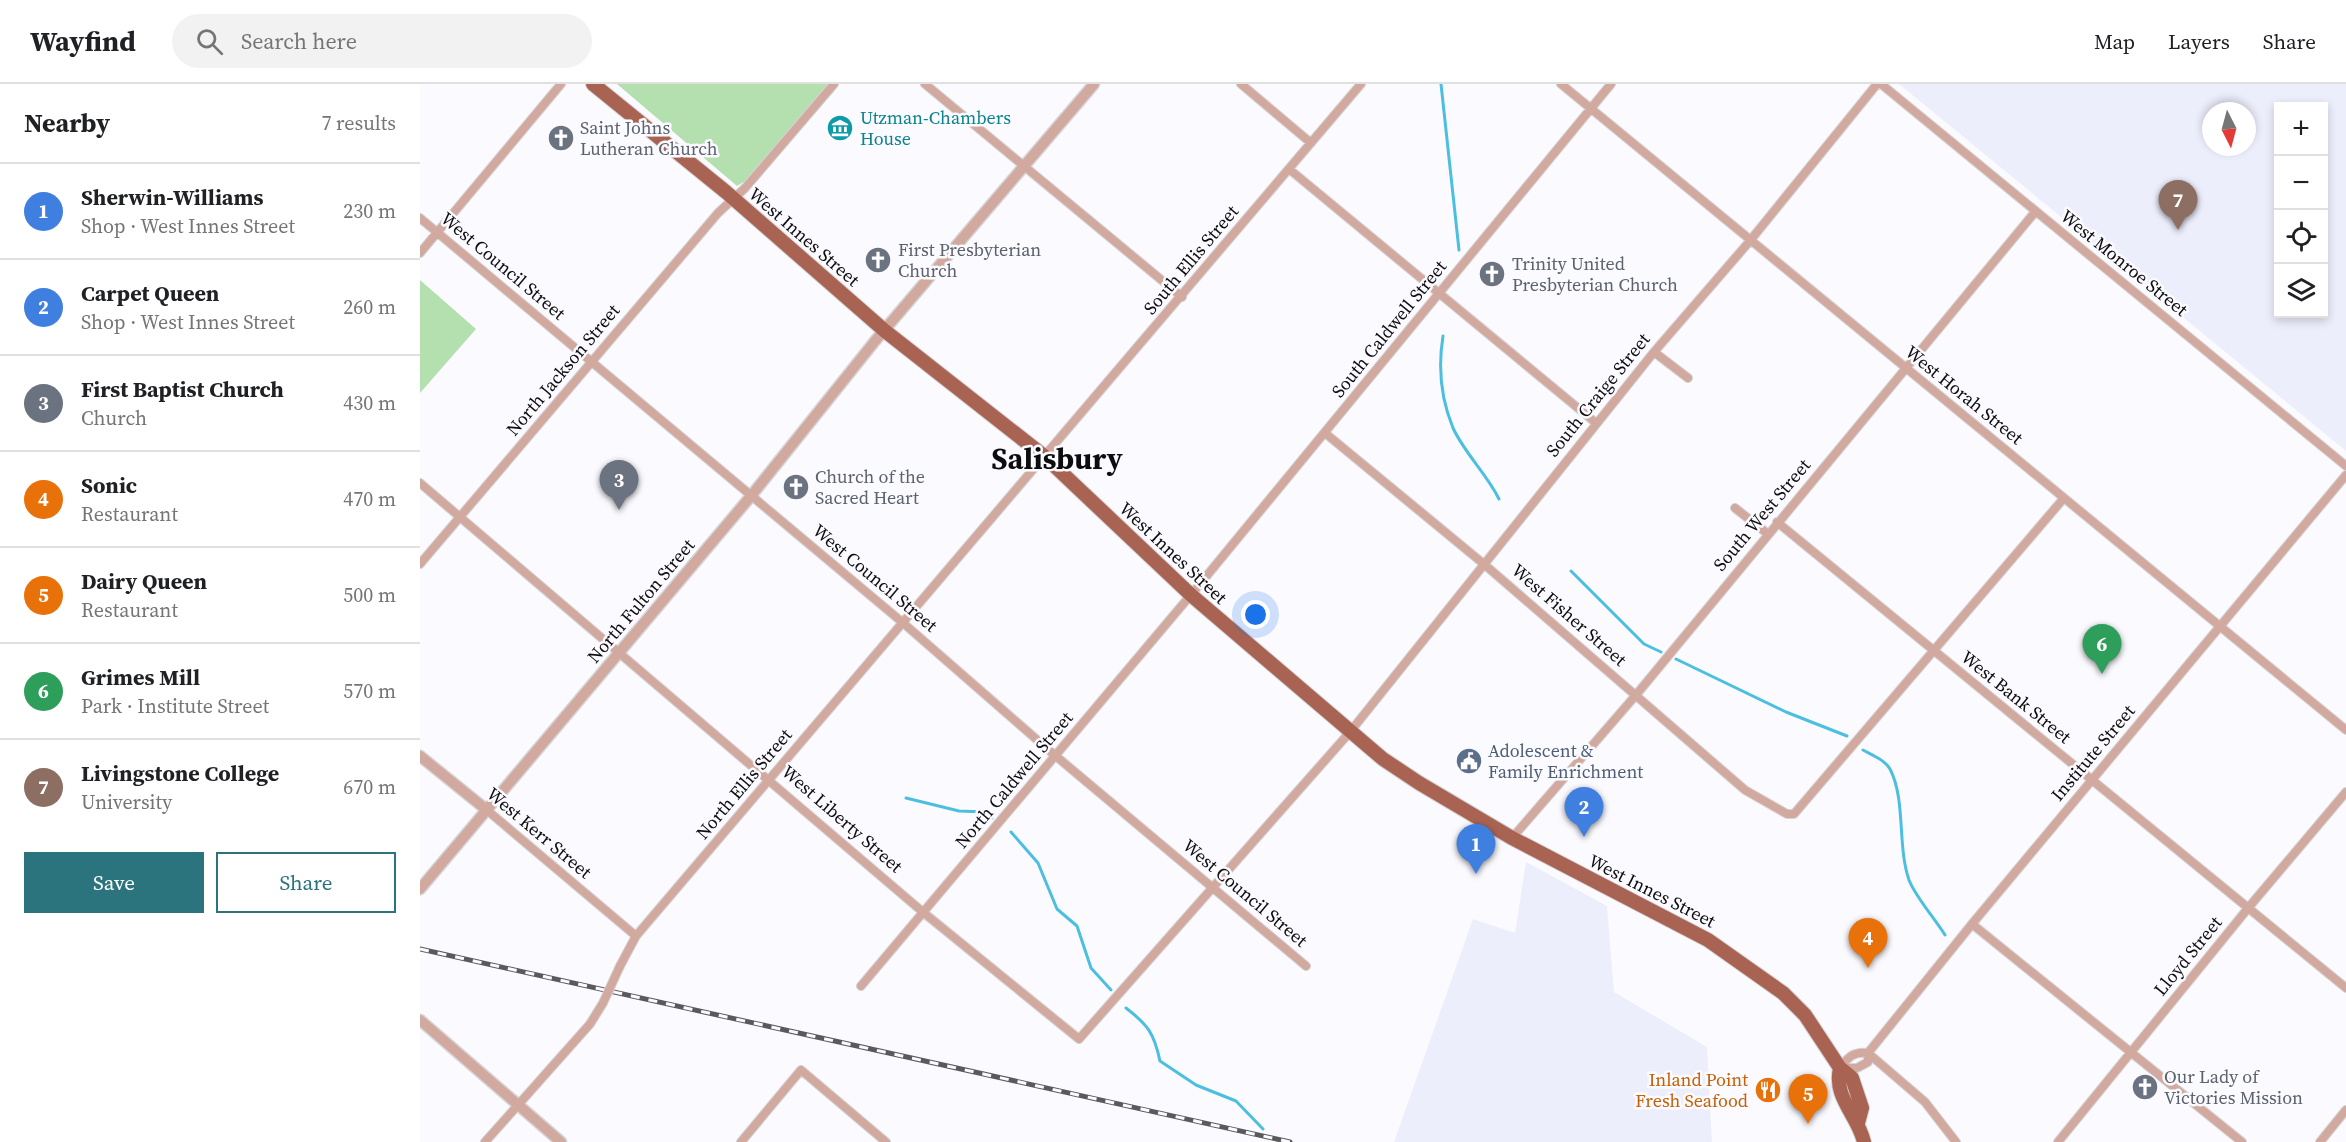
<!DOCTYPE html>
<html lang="en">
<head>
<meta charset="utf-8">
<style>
  :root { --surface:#fff; --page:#f2f2f2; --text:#202124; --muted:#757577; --line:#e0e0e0; --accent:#2b737d }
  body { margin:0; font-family:"Source Serif 4",serif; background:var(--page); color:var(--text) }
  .controls { position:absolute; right:18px; top:18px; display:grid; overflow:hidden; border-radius:0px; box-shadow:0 3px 9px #0003 }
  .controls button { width:54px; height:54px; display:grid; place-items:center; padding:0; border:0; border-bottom:2px solid var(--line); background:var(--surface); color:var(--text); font:30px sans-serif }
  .compass { position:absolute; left:1782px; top:18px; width:54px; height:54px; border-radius:50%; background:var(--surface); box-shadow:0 3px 9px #0003; rotate:174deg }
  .you { position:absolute; left:836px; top:531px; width:21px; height:21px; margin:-15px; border:4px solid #fff; border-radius:50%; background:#1a73e8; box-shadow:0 0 0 9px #1a73e833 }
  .badge { display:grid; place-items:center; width:39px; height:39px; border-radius:50%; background:var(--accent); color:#fff; font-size:20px; font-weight:700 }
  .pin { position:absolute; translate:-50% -50px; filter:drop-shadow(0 2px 3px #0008) }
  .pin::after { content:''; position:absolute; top:32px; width:21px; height:18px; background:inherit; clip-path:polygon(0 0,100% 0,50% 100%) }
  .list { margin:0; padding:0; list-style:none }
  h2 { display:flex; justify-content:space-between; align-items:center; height:78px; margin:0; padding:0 24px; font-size:26px }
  h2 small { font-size:20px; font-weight:400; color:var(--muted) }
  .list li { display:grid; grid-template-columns:39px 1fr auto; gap:18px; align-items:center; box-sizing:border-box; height:96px; padding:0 24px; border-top:2px solid var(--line) }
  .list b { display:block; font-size:22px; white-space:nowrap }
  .list p { margin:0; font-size:20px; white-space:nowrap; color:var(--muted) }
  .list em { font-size:20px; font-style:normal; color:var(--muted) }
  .actions { display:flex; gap:12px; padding:18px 24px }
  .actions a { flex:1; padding:14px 0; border:2px solid var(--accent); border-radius:0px; text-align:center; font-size:21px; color:var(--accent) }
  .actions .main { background:var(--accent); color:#fff }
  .icon { flex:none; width:33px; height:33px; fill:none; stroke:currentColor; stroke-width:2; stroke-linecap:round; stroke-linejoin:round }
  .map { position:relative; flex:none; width:1926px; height:1058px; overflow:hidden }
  header { display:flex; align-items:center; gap:36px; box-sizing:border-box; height:84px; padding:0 30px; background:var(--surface); border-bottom:2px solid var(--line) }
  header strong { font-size:28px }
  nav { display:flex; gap:33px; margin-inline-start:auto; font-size:21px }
  .search { width:420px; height:54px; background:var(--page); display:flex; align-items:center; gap:15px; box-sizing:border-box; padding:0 21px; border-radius:33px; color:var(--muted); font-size:22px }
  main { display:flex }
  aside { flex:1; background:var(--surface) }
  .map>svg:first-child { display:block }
  .built { fill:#edeefc; fill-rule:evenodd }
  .green { fill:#b4dfaf }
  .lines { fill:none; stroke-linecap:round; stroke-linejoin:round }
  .stream { stroke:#4cbfe1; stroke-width:3 }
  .minor-casing { stroke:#d5d5d9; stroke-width:10 }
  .tertiary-casing { stroke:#d5d5d9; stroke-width:13 }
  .primary-casing { stroke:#d5d5d9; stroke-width:16 }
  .minor { stroke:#d2a99f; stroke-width:8 }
  .tertiary { stroke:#d2a99f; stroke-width:10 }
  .primary { stroke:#a96352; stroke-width:14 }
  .rail-casing { stroke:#5a5a5c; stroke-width:5 }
  .rail { stroke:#fbfbff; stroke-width:3; stroke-dasharray:9; stroke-linecap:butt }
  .minor-bridge-casing { stroke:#d5d5d9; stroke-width:10; stroke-linecap:butt }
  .minor-bridge { stroke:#d2a99f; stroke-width:8 }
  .labels { text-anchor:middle; stroke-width:5; stroke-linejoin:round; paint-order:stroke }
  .culture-label { font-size:18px; fill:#0d838f; stroke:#fbfbff; text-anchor:start }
  .worship-label { font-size:18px; fill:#5b616d; stroke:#fbfbff; text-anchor:start }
  .street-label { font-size:18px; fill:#0d0d0f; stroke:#fbfbff }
  .service-label { font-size:18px; fill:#4e5e75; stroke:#fbfbff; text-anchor:start }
  .food-label { font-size:18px; fill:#c56008; stroke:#fbfbff; text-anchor:end }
  .town-label { font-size:30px; font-weight:bold; fill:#0d0d0f; stroke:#fbfbff }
</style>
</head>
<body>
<header>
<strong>Wayfind</strong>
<div class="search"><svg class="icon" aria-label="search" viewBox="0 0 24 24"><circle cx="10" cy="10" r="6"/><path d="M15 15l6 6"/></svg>Search here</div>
<nav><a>Map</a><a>Layers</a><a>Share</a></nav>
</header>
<main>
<aside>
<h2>Nearby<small>7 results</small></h2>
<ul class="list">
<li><span class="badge" style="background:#3f7fe0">1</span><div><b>Sherwin-Williams</b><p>Shop · West Innes Street</p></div><em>230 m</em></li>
<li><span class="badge" style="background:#3f7fe0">2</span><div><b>Carpet Queen</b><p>Shop · West Innes Street</p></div><em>260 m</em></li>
<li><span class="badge" style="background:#6b7280">3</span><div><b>First Baptist Church</b><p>Church</p></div><em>430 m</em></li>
<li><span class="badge" style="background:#e8710a">4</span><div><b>Sonic</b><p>Restaurant</p></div><em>470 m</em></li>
<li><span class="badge" style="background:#e8710a">5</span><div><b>Dairy Queen</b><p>Restaurant</p></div><em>500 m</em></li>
<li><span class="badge" style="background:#2e9e5b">6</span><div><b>Grimes Mill</b><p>Park · Institute Street</p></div><em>570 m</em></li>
<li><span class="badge" style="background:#8d6e63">7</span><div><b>Livingstone College</b><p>University</p></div><em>670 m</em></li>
</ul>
<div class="actions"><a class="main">Save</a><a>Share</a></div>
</aside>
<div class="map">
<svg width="1926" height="1058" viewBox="0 0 1926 1058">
  <rect width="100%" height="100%" fill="#fbfbff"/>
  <path class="built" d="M1479 0H1926V367ZM1858 22H1904V230H1858ZM1791 27H1827V63H1791Z
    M1106 778 1187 822 1194 908 1287 963 1292 1058H974L1053 835 1095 849Z"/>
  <path class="green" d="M197 0H411L332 93 317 102Z
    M0 196 56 245 0 309Z"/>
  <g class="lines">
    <path class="stream" d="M1021 0 1039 166
      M1023 252C1018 283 1021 315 1033 344 1045 370 1067 390 1079 415
      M1151 487 1224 560 1241 568
      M1256 575 1366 628 1427 652
      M1443 666C1452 671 1465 676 1470 685 1486 716 1477 761 1489 796 1495 812 1515 835 1525 851
      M486 714 539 727 565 728 572 734
      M591 748 618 779 637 825 657 842 671 884 691 906
      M706 924C728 941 734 949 740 977L776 1001 816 1017 843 1045"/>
    <defs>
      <path id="minor" d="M505 0 762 213
        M821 0 891 59
        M1141 0 1926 646
        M1461 0 1926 382
        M869 85 1176 339
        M0 134 482 538 631 668 886 882
        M0 169 141 0
        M1234 268 1268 294
        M905 349 1065 481 1325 706 1367 730H1374L1644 414
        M0 399 504 829 659 955 930 648 1234 268 1329 158 1457 0
        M1315 424 1348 450
        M1357 438 1926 904
        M0 480 298 129 325 104 414 0
        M68 727 216 852
        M1092 754 1216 611 1615 128
        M1552 840 1822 1058
        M200 882 216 852 941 0
        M441 902 780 500 1191 0
        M1448 969 1505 1018 1536 1058
        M1420 984C1428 973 1434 967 1448 969
        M1421 984H1437L1448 978V969L1552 840 1926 391
        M65 1058 170 940
        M321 1058 381 986 466 1058
        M1638 1058 1829 823 1926 708
        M1900 1058 1926 1026"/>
      <path id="tertiary" d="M0 672 68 727
        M0 805 331 412 455 257 674 0
        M0 936 141 1058"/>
      <path id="primary" d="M173 0 306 108 465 247 624 372 771 511 963 675 999 699 1092 754 1288 856 1363 909 1385 931 1420 984 1432 994 1442 1024 1438 1039
        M1420 984C1413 1014 1438 1031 1444 1058"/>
    </defs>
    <use href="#minor" class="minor-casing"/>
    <use href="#tertiary" class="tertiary-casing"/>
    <use href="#primary" class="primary-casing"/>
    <use href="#minor" class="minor"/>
    <use href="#tertiary" class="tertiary"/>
    <use href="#primary" class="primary"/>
    <defs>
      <path id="rail" d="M0 865 870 1058"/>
    </defs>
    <use href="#rail" class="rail-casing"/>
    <use href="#rail" class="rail"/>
    <defs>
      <path id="minor-bridge" d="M170 940 183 919 200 882"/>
    </defs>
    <use href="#minor-bridge" class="minor-bridge-casing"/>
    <use href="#minor-bridge" class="minor-bridge"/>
  </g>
  <defs>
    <symbol id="museum-disc" viewBox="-11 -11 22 22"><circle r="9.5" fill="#0f9aa8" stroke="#fbfbff"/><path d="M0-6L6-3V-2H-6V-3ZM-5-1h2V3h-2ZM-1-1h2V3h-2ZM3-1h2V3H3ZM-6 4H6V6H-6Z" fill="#fff"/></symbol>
    <symbol id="church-disc" viewBox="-11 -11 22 22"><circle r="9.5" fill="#6b7280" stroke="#fbfbff"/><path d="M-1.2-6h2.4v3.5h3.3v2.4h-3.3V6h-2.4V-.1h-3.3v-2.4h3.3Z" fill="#fff"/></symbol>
    <symbol id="civic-disc" viewBox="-11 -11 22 22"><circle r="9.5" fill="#5c6f8a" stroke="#fbfbff"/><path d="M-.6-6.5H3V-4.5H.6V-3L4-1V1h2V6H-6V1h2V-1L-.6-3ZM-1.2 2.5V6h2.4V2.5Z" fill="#fff"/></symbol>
    <symbol id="restaurant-disc" viewBox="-11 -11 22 22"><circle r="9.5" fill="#e8710a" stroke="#fbfbff"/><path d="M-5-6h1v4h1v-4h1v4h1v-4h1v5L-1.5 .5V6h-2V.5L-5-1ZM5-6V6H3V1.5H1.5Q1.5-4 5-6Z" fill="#fff"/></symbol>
  </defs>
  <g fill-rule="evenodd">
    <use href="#museum-disc" x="405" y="29" width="30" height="30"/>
    <use href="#church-disc" x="126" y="39" width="30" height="30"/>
    <use href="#church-disc" x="443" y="161" width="30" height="30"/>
    <use href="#church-disc" x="1057" y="175" width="30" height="30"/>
    <use href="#church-disc" x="361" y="388" width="30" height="30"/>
    <use href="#civic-disc" x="1034" y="662" width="30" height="30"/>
    <use href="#church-disc" x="1710" y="988" width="30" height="30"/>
    <use href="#restaurant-disc" x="1333" y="991" width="30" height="30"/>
  </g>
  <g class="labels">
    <g class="culture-label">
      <text x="440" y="40">Utzman-Chambers<tspan x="440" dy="21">House</tspan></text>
    </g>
    <g class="worship-label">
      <text x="160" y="50">Saint Johns<tspan x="160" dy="21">Lutheran Church</tspan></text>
      <text x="478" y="172">First Presbyterian<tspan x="478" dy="21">Church</tspan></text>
      <text x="1092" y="186">Trinity United<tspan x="1092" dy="21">Presbyterian Church</tspan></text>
      <text x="395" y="399">Church of the<tspan x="395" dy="21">Sacred Heart</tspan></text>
      <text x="1744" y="999">Our Lady of<tspan x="1744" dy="21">Victories Mission</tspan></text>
    </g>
    <g class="street-label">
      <text transform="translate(384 153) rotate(41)" y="6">West Innes Street</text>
      <text transform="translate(771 176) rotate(-50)" y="6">South Ellis Street</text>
      <text transform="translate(1704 179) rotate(39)" y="6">West Monroe Street</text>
      <text transform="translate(83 182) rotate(40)" y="6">West Council Street</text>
      <text transform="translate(969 245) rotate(-51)" y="6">South Caldwell Street</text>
      <text transform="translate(143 286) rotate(-50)" y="6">North Jackson Street</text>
      <text transform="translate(1178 311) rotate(-51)" y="6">South Craige Street</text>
      <text transform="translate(1544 311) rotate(39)" y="6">West Horah Street</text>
      <text transform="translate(1342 431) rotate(-50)" y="6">South West Street</text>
      <text transform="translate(753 469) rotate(43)" y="6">West Innes Street</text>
      <text transform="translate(455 494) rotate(40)" y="6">West Council Street</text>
      <text transform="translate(221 517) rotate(-50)" y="6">North Fulton Street</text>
      <text transform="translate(1149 531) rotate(41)" y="6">West Fisher Street</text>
      <text transform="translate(1596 613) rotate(39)" y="6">West Bank Street</text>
      <text transform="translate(1673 669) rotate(-50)" y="6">Institute Street</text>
      <text transform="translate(594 696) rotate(-50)" y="6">North Caldwell Street</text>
      <text transform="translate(324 700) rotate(-50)" y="6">North Ellis Street</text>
      <text transform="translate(422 735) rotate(41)" y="6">West Liberty Street</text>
      <text transform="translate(119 749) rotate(40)" y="6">West Kerr Street</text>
      <text transform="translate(1232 807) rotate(27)" y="6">West Innes Street</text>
      <text transform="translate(825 809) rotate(40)" y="6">West Council Street</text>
      <text transform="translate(1768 872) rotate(-51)" y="6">Lloyd Street</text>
    </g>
    <g class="service-label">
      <text x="1068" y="673">Adolescent &amp;<tspan x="1068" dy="21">Family Enrichment</tspan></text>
    </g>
    <g class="food-label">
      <text x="1328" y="1002">Inland Point<tspan x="1328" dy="21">Fresh Seafood</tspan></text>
    </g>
    <g class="town-label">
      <text x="637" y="385">Salisbury</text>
    </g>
  </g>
</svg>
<div class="controls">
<button>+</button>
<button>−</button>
<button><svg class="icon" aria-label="locate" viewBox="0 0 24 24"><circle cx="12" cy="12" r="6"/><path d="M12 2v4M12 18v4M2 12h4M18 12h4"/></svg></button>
<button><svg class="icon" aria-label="layers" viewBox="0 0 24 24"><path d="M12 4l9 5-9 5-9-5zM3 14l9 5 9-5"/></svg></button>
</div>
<svg class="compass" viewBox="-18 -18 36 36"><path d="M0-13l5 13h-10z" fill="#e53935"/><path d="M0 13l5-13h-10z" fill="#757577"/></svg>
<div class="you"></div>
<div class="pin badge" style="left:1056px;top:790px;background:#3f7fe0">1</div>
<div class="pin badge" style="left:1164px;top:753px;background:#3f7fe0">2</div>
<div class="pin badge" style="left:199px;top:426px;background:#6b7280">3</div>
<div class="pin badge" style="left:1448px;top:884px;background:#e8710a">4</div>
<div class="pin badge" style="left:1388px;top:1040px;background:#e8710a">5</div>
<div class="pin badge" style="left:1682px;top:590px;background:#2e9e5b">6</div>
<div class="pin badge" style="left:1758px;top:146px;background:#8d6e63">7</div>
</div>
</main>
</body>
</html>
